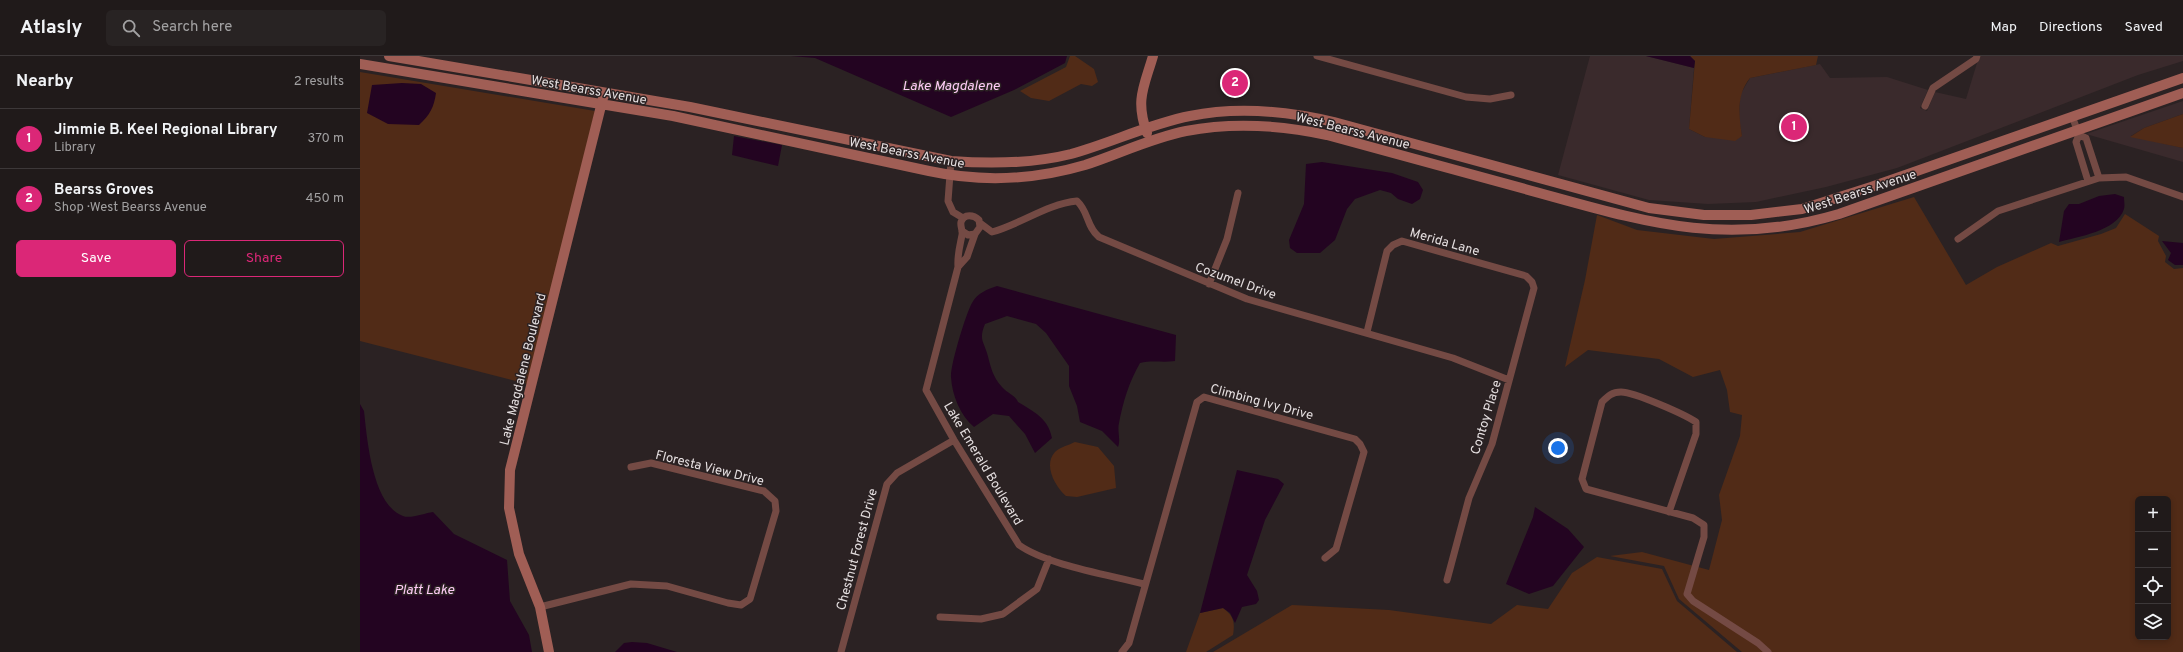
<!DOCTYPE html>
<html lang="en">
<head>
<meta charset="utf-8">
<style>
  :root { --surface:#201a1a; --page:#282323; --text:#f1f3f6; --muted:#a2a1a2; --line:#3d3839; --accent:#db2777 }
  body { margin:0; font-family:Overpass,sans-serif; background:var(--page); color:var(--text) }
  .controls { position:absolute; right:12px; bottom:12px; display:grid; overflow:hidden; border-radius:6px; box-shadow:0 2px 6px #0003 }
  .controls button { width:36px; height:36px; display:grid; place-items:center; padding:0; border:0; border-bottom:1px solid var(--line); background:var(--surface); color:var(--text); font:20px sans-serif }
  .you { position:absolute; left:1198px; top:392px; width:14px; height:14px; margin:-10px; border:3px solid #fff; border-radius:50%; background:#1a73e8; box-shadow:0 0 0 6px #1a73e833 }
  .badge { display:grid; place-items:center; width:26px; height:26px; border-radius:50%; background:var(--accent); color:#fff; font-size:13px; font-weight:700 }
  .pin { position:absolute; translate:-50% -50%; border:2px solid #fff; box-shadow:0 1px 4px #0006 }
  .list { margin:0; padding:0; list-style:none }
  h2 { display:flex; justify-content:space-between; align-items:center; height:52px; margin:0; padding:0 16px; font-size:17px }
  h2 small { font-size:13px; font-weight:400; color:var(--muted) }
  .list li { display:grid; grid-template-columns:26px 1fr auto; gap:12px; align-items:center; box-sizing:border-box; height:60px; padding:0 16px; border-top:1px solid var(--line) }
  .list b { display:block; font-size:15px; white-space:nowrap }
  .list p { margin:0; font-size:13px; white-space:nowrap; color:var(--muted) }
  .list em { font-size:13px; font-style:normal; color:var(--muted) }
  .actions { display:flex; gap:8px; padding:12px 16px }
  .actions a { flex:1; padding:9px 0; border:1px solid var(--accent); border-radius:6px; text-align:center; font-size:14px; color:var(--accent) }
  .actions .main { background:var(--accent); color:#fff }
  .icon { flex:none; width:22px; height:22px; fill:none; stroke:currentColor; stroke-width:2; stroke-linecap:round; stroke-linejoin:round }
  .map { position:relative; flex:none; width:1823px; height:596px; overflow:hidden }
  header { display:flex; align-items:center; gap:24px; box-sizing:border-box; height:56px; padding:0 20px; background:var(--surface); border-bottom:1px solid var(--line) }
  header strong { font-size:19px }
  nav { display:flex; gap:22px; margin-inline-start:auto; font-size:14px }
  .search { width:280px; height:36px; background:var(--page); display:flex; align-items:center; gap:10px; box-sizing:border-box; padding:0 14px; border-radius:6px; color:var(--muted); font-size:15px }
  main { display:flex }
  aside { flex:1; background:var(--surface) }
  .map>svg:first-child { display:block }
  .built { fill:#3a2a2c }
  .green { fill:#512b17; fill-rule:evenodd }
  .water { fill:#230421 }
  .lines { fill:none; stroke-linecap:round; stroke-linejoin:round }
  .street { stroke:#744a44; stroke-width:7 }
  .secondary { stroke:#a05e55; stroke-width:10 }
  .labels { text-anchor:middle; stroke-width:3; stroke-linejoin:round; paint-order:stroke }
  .street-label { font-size:13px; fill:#e5dfe0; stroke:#2b2223 }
  .water-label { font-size:14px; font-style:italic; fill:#fecbf6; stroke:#2b2223 }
</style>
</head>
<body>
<header>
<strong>Atlasly</strong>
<div class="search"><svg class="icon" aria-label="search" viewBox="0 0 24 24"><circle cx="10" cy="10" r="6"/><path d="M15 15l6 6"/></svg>Search here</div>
<nav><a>Map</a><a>Directions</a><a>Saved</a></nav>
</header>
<main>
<aside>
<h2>Nearby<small>2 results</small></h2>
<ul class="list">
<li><span class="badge">1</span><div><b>Jimmie B. Keel Regional Library</b><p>Library</p></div><em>370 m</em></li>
<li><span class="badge">2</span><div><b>Bearss Groves</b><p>Shop · West Bearss Avenue</p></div><em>450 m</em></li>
</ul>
<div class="actions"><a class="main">Save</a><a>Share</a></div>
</aside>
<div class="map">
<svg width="1823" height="596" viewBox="0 0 1823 596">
  <rect width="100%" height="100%" fill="#2b2223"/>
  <path class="built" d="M1230 0H1286L1334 12 1329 73 1345 81 1382 80 1379 64 1380 39 1390 22 1460 8 1470 22 1527 21 1568 34 1560 52 1567 55 1575 36 1606 43 1617 7 1621 0H1823V5L1778 19 1537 112 1466 131 1396 146 1348 148 1289 144 1198 119Z
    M1823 45V58L1784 72 1771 80 1823 92V106L1726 78Z"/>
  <path class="green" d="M710 0H715L734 13 738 26 732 30 721 28 689 45 671 42 660 35 706 11Z
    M1330 0H1458L1456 9 1390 22C1376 39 1379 60 1382 80L1375 85 1345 81 1329 73 1335 5Z
    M0 16 235 55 168 328 0 285Z
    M1823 58V92L1770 81 1784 72Z
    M1554 141 1606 229 1637 211 1691 187 1698 190 1741 178 1756 172 1765 158 1799 180 1798 185 1806 200 1805 206 1814 213 1823 212V596H1382L1319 543 1304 510 1250 500 1282 496 1349 514 1362 464 1359 439 1380 380 1382 359 1370 356 1367 334 1360 314 1333 321 1299 303 1228 294 1205 311 1225 224 1237 159 1277 174 1354 183 1440 176ZM1778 443H1808V581H1778Z
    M715 386 738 391 754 410 756 432 717 441 706 440C695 430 683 409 695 396 700 391 709 389 715 386Z
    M1237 501 1302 513 1317 545 1377 596H853L932 549 1029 554 1131 568 1157 549 1188 553 1212 517Z
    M863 552C874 560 875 567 873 579L846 596H826L840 557Z"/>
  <path class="water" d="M431 0H707L705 7 654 34 591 61 455 2Z
    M1286 0H1330L1335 5 1334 12Z
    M42 27 61 28 76 37C74 51 70 59 59 69L28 68 7 57 12 29Z
    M374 80 422 89 418 110 372 99Z
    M962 106 1032 117 1058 126 1063 134 1060 143 1052 148 1038 143 1031 137 1020 134 995 143 987 153 975 184 960 197H937L930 192 929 184 944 148 946 108Z
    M1755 138 1764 141C1764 144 1765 150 1764 153 1757 175 1717 181 1699 186L1704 155 1709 148H1719L1739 140Z
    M1802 185 1823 187V209H1815L1808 204 1811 197Z
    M637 230 816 279 815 305C803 307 792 304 780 307 769 326 763 346 759 367 757 375 761 384 758 391L742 375 720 366 717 350 709 330V310L686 277 676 268 647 260 625 268C619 283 623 284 627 297 631 311 632 320 642 331 647 337 655 339 658 346 674 356 688 362 692 382L675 397 665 378 649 360 633 358 614 371C600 359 592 339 591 321 590 310 606 257 612 247 617 237 628 233 637 230Z
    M0 348 4 355C7 382 12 449 43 460 50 463 65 457 73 456L94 478 147 504 150 545 169 579 172 596H0Z
    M877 414 918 423 924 428 905 464 887 519 897 535 899 544 896 548 882 551 875 567 870 557 863 552 840 557Z
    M1175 451 1208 473 1224 491 1193 530 1169 538 1146 528 1173 461Z
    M272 586 287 587 317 596H255L264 587Z"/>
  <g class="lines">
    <path class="street" d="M957 0 1106 41 1130 43 1151 39
      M1565 50 1573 32 1616 3 1617 0
      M1712 60 1719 79 1726 82 1739 122
      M1719 79 1716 86 1728 125
      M591 105 588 145 593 156 603 162
      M620 167 632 176C661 168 687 148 717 145 729 156 726 170 739 181L887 243 1093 302 1149 324
      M602 175 608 179 615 178 620 171 619 164C614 159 604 157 601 166 600 171 603 174 602 179 600 190 597 199 598 211L607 201 615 178
      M1598 183 1638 155 1739 122 1766 121 1823 141
      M598 211 566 334 594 384 659 489C687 509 750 519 784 528
      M849 228 867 183 878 137
      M1007 276 1027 195 1033 189 1042 185 1166 220 1172 226 1174 232 1132 388 1109 442 1087 524
      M1309 456 1336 378V366C1324 358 1274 336 1261 336 1252 336 1248 340 1242 346L1222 423 1226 433 1333 462 1344 469V481L1327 538 1333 545 1398 587 1408 596
      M180 551 271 528 307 530 368 547 381 549 390 543 416 455 415 445 404 435 291 407 271 411
      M580 561 621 563 643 558 677 533 689 503
      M481 596 527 428 537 417 594 384
      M762 596 769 587 837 346 844 341 995 383 1000 388 1004 396 976 493 965 502"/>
    <path class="secondary" d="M29 0 330 51 591 105C631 108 671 108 711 98 751 87 789 68 830 60 878 50 927 55 974 66L1289 152 1344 159H1391L1442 153 1511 131 1823 22
      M0 8 313 60 569 115C620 126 674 124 725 109 759 98 791 82 826 75 873 66 920 69 967 79 1033 97 1099 115 1165 133 1279 164 1361 193 1479 158L1823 37
      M787 77C775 44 784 31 793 0
      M189 596 180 551 159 498 149 452 150 414 243 42"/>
  </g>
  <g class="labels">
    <g class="street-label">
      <text transform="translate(229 33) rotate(10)" y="5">West Bearss Avenue</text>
      <text transform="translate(993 74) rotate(14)" y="5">West Bearss Avenue</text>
      <text transform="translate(547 96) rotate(11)" y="5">West Bearss Avenue</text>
      <text transform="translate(1500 135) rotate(-18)" y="5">West Bearss Avenue</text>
      <text transform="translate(1085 185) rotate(16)" y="5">Merida Lane</text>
      <text transform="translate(876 224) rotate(20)" y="5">Cozumel Drive</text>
      <text transform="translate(162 313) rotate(-76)" y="5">Lake Magdalene Boulevard</text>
      <text transform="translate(902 345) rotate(15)" y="5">Climbing Ivy Drive</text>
      <text transform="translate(1125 361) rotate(-73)" y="5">Contoy Place</text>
      <text transform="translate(624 407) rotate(59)" y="5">Lake Emerald Boulevard</text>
      <text transform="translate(350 411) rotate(14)" y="5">Floresta View Drive</text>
      <text transform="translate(496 493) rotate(-75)" y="5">Chestnut Forest Drive</text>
    </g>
    <g class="water-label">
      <text x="591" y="34">Lake Magdalene</text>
      <text x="64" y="538">Platt Lake</text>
    </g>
  </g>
</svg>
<div class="controls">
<button>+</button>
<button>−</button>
<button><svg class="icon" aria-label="locate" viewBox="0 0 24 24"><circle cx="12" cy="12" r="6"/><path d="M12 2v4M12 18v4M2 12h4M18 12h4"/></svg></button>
<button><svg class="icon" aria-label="layers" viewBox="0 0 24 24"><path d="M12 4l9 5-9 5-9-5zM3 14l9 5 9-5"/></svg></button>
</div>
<div class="you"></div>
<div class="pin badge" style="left:1434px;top:71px">1</div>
<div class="pin badge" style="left:875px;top:27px">2</div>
</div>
</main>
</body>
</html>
